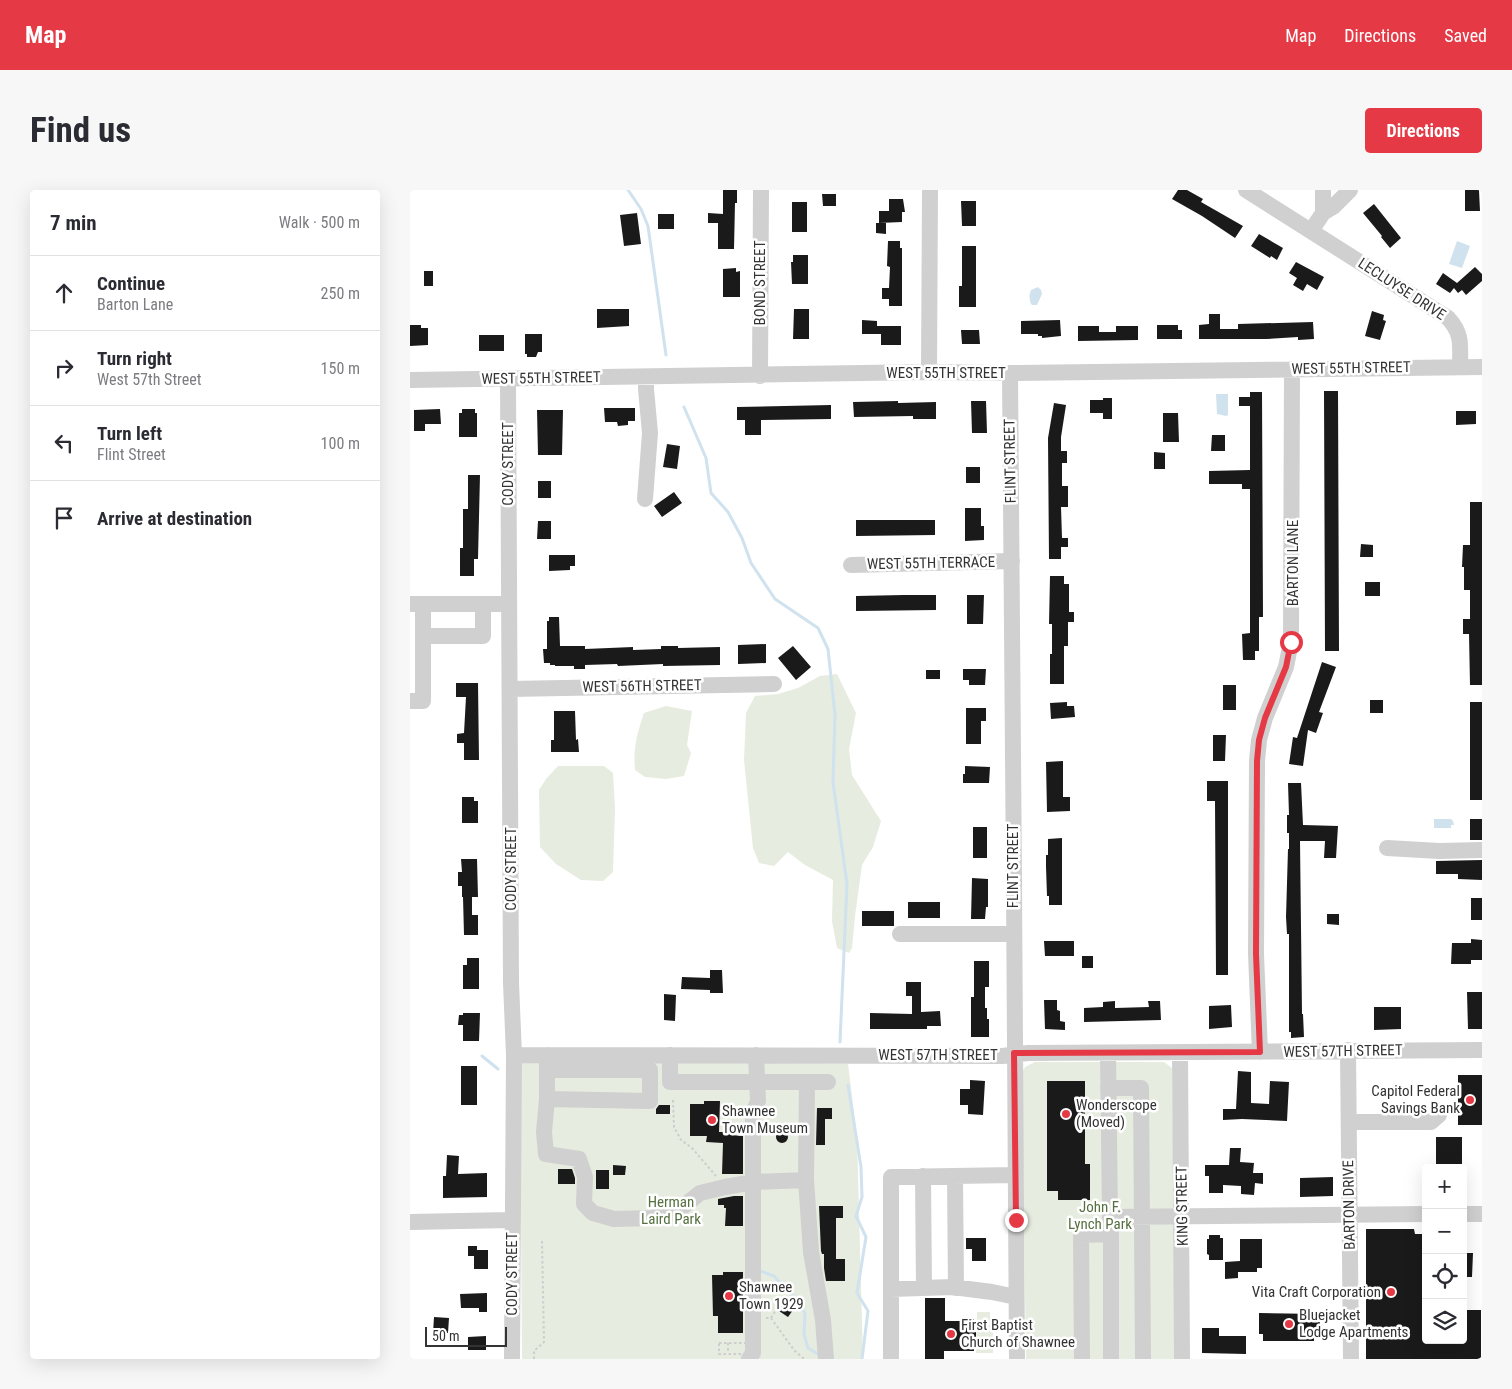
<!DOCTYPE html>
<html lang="en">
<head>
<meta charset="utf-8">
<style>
  :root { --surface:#fff; --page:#f7f7f7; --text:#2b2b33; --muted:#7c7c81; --line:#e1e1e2; --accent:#e63946 }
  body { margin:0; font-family:"Roboto Condensed",sans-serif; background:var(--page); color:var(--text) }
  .controls { position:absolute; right:15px; bottom:15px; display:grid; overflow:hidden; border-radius:5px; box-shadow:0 5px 20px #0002 }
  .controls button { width:45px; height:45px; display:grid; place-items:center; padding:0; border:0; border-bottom:1px solid var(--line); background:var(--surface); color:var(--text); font:25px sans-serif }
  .scale { position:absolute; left:15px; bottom:12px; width:82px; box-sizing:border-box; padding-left:5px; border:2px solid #333; border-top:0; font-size:14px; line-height:18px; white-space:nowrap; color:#333; -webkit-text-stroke:4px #fff; paint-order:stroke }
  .stop { position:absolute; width:15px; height:15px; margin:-11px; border:4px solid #e63946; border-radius:50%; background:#fff }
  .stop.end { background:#e63946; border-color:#fff; box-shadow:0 1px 5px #0008 }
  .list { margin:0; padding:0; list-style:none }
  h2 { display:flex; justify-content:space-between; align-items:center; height:65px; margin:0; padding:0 20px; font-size:21px }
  h2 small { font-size:16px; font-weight:400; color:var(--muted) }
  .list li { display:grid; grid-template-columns:32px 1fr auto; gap:15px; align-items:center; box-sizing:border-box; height:75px; padding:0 20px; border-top:1px solid var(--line) }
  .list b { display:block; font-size:19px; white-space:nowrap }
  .list p { margin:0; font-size:16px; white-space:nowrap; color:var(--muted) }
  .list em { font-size:16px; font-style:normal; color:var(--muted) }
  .icon { flex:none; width:28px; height:28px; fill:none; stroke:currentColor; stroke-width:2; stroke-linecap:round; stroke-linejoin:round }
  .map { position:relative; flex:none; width:1072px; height:1169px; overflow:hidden; border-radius:5px }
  header { display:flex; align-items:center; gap:30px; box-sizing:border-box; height:70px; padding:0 25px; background:var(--accent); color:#fff }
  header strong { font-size:24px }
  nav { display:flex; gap:28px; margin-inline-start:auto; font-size:18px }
  .intro { display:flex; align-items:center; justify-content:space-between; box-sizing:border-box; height:120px; padding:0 30px }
  h1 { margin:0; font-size:35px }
  .button { padding:12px 22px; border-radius:5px; background:var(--accent); color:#fff; font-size:18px; font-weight:700 }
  main { display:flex; gap:30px; padding:0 30px }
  aside { flex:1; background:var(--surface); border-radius:5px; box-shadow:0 5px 20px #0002 }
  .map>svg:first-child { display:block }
  .green { fill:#e6ecdf }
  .water { fill:#cfe2ee }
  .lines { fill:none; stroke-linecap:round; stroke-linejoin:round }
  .stream { stroke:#cfe2ee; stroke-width:3 }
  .building { fill:#1a1a1a }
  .path { stroke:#cdcdcd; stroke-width:2; stroke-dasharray:2.5 2.5; stroke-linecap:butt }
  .minor { stroke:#d0d0d0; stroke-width:16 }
  .route { stroke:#e63946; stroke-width:6 }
  .poi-dot { fill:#e63946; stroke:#fff; stroke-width:2 }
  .labels { text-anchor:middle; stroke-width:5; stroke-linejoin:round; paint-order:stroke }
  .street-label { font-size:15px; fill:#333; stroke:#fff }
  .poi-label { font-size:15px; fill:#333; stroke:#fff; text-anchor:start }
  .park-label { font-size:15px; fill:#56703f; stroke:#fff }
</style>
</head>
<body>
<header>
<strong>Map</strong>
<nav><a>Map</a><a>Directions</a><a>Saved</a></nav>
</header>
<div class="intro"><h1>Find us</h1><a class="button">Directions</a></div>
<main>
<aside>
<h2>7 min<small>Walk · 500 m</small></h2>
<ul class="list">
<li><svg class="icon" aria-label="ahead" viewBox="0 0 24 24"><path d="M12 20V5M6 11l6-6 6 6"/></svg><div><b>Continue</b><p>Barton Lane</p></div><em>250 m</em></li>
<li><svg class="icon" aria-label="right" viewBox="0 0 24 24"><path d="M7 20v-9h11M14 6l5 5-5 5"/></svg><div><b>Turn right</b><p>West 57th Street</p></div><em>150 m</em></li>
<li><svg class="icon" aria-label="left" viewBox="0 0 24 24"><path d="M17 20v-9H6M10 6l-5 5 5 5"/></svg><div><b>Turn left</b><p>Flint Street</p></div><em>100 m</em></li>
<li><svg class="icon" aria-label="arrive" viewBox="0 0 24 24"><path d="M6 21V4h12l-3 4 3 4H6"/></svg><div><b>Arrive at destination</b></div></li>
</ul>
</aside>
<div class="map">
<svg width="1072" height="1169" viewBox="0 0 1072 1169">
  <rect width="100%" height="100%" fill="#fff"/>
  <path class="green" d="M427 484 446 523 439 559 442 585 471 631 463 657 452 675 445 726 442 758 439 763 427 758 422 731 423 690 395 675 378 662 364 676 349 673 343 658 334 570 336 523 345 506 368 504 388 498 410 486Z
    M256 516 282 521 277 555 281 563 274 586 256 589 235 587 225 580C223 558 227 544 234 523Z
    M148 576H194L203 583 205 619 203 682 193 691 171 690 146 674 130 657 129 600 136 589Z
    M110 871 438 874 447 947 453 1169H112Z
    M625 872H754L762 878 766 1169H616L612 883 615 877Z
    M567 1122H580V1134L583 1135V1163H566Z"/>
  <path class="water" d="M1047 51 1060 56 1052 78 1039 74Z
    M628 97 631 100 632 104 627 115H622C619 112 619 104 621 100Z
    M806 204H818V225L816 226 807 224Z
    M1024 629H1041L1043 631 1044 635H1041V638H1024Z"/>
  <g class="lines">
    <path class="stream" d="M218 0 231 19 238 36 256 165
      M274 217 296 268 301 303 318 322 332 348 341 373 365 409 408 438 418 459 425 525 423 592 437 694 430 852
      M72 866 88 879
      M438 895 451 977 452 1007 446 1026 456 1047 447 1103 458 1121 452 1169
      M350 1081 364 1086 384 1107 395 1123 394 1144 398 1158 408 1164"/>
  </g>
  <path class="building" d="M313 0H327V13H325L324 59H308V33H298V23L313 24Z
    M768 0H777L793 9 791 12 833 36 825 48 792 26 762 9Z
    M1055 0H1069L1070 21H1055Z
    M412 4H426V16H413Z
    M479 9H493L495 22H492V32L469 33V21H479Z
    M551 11H566V36H552Z
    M382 12H397V42H382Z
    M964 14 991 48 980 58 971 47 972 46 953 23Z
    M227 23 231 54 214 56 210 25Z
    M248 24H264V39H248Z
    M466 33H476V44L466 43Z
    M849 44 873 58 867 70 861 66 860 68 841 56Z
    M478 51H490V58H492V116H479V109H472V98H479L480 77 477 76Z
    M552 56H566V117H549V96H552Z
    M383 65H398V94H382L381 72H383Z
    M886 72 914 87 907 100 897 94 893 101 883 95 887 88 879 83Z
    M1065 77 1072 84V91L1056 105 1052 100 1048 103 1044 98 1040 103 1026 94 1033 83 1047 93Z
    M326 78V82L330 81V107H313V79Z
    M14 81H23V96H14Z
    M187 119H219V136L187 138Z
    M384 119H399V149H383Z
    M962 121 974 125 973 130 976 131 970 150 955 146Z
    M799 124H810V139H828V134L903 132 904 149 888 150V147L856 149H789V135L799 134Z
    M452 130 467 131V136H491V155H471V144H452Z
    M650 130 651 146 632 148V146H628V144H611V131Z
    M0 135H11V138H18V155L0 156Z
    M747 135H768V140H772V149H747Z
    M668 136H689V142H706V136H728V150L668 151Z
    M551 140H569L570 154H552Z
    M115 144H132V162H128L126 167H117V164H115Z
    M69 145H94V161H69Z
    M914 201H928L929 461H915Z
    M840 202H852L853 427H849V461H845V470H833L832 444 840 443V299H832V294H799V281L840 280V216H829V207H840Z
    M693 208H702V229H693V223H680V210H693Z
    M488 211V213L526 212V229H503V226L444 227 443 212Z
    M561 211H576L577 243H562Z
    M644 213 656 215 651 247V261H657V273H652V296H658V317H651L652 348H658V357H651V369H639L638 248Z
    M421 215V229L351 230V245H335V230H327V217Z
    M194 218H225V231H218V235L208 236 207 232H195Z
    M30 219 31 234H15V241H4V220Z
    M52 219H65V223H67V247H49V223H52Z
    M127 220H153L152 265H128Z
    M1046 221H1066V234L1046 235Z
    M753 223H768L769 252H753Z
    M802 245H815V261H801Z
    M257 254 270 256 267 279 253 277Z
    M744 262 755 263V279H744Z
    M556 277H570V293H556Z
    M58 285H70L68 369H64V386H50V358H53V319H58Z
    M128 291H141V308H128Z
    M264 302 272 313 252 327 244 316Z
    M1060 312H1072V495H1060L1059 444H1053V429H1060V400H1054V377H1052L1053 355H1060Z
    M555 318H571V336H574V350L555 351Z
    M446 330H525V345L446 346Z
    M128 331H141V349H127Z
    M951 354 963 355V367H950Z
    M139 365H165V376H160V380L139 381Z
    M640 386H654V394H659V422H664V432H658V456H654V494H640V464H642V434H639Z
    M955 392H970V406H955Z
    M494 405H526V420L446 421V406Z
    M557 405H574L573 434H557Z
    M139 427H149L150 456H175V459L223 457V460L251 459V456H268V458L310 457V475L253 476V474L208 476 207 474 175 475V479H164V476H145V475H140V473H134L133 459H137V431H139Z
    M356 454V473L328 474V455Z
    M383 456 401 477 386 490 368 468Z
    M912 472 926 477 909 522 913 523 906 543 898 540 893 576 879 574 883 547 887 548Z
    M553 479H576L575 495H559V490H553Z
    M516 480H530V489H516Z
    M46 493H68L69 570H54V553H47V544L54 543 56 507H46Z
    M813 495H826V520H813Z
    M960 510H973V523H960Z
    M657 512V516H664L665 527 641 529 640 513Z
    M1060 512H1072V610H1060Z
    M556 518H576V531H571V554H556Z
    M144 521H165L166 550 168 549 169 562H141V550H144Z
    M803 545H816L815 571H803Z
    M653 571V607H660V621L637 622 636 572Z
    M555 576 580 577 579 593H553V584H555Z
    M797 591H818V785H806L805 611H797Z
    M878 593H891L893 635 928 636 926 668H914L915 651H890L892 824H893L894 847 881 848V842H879V744H877L876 727 878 659H879V643H877V625H879Z
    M52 607H64V611H68V633H52Z
    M1060 629H1072V650H1060Z
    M563 637H577V668H563Z
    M652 648V715H639V706H637L636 677V665H638V649Z
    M51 669H67L68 707H62V725H68V745H54L53 707H52V696H48V682H52Z
    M1072 670V690L1048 689V684H1026V671Z
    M562 688 578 689V717H576L575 729H561Z
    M1061 708H1072V730H1061Z
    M498 712H530V728H498Z
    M452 721H484V736H452Z
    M917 724H929V735L917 734Z
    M1061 749 1072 750V770H1061V774H1041L1042 753H1061Z
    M634 751H664V766H635Z
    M672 766H683V778H672Z
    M57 768H69V799H53V775H57Z
    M564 771H579V797H575V818H577V829H579V847H561V807H564Z
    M300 780H312L313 803H300V800L271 799 272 787 300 788Z
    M496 792H511V822L530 821 531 836H517V839H460V823L502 824V806H496Z
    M1057 802H1072V839H1058Z
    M254 804 266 805 265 831 254 830Z
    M634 810H647V820L650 821V831L655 832V840L635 839Z
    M705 811V818L739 817 738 811H750L751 830 674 832V818L693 817V812Z
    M821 815 822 837 799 839V816Z
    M964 817H991V839L964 840Z
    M53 823H70L69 851H53V835H48L49 825H53Z
    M51 876H67V915H51Z
    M828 881 841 882V913L859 914 860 891 879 892 877 931 832 929 813 930V919H826Z
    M1048 885H1072V935H1048Z
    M560 890 575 891 573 925 558 924V915H550V899H560Z
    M637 891H675V974H680V1010H648V1001H637Z
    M294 911H310L309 942H320V945L333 946V984H312L313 953 296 952 297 946H280V914H294Z
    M249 915H260V924H246V919Z
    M407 918H422V929H415V955H406Z
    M366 947a6 6 0 1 1 12 0a6 6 0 1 1-12 0Z
    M1026 947H1052V978H1026Z
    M820 958H831L830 972 844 973 843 983H853V994L845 993 844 1005 831 1004V996L813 995V1003H799V986H795V975H819Z
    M37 965 49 966 48 984 77 983V1007L33 1008V986H36Z
    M203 975 216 976 215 985H203Z
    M148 979H162L165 988V994H148Z
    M186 980H199V999H186Z
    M923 987V1006L890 1007V988Z
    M324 1006H333V1036H315L316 1018H314V1015H308V1009Z
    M409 1016H433V1028H426V1069H435V1091H416L414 1078V1064H412L411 1061Z
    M956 1039H1004L1005 1044H1016V1150H1053V1120H1071V1169H956Z
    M799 1045H810V1048H813V1070H799V1065L797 1064V1049H799Z
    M556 1048H576V1071H562V1059H556Z
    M830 1049H852V1078H847V1082H828V1088L815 1089V1072L830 1071Z
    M58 1056H67V1060H78V1079H64V1066H58Z
    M1053 1063H1063L1062 1087H1053Z
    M313 1082H333V1143H308V1126H303L302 1085H313Z
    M77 1103V1122H69V1118H51L50 1104Z
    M515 1108H535V1131H555V1129H564V1134H566V1154H564V1161H534V1169H515Z
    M373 1114 383 1120 378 1127 369 1121Z
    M849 1123 910 1124V1143H904V1151H853V1144H849Z
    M24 1127 39 1128 38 1143H23Z
    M792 1138H809V1146H836V1164L792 1163Z
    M76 1146V1160H58V1147Z"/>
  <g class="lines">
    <path class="path" d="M263 910 264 937 271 950 282 958 306 986
      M356 1128H361L372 1111
      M361 1128 384 1160 394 1169
      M309 1153H337V1164H309Z
      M318 1153V1163
      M124 1169V1161L134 1152 132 1050"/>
    <path class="minor" d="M836 0 1038 128C1053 144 1050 156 1050 176
      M913 0V23
      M901 41 913 23 923 17 940 0
      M519 182 520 0
      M600 183C604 512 604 840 607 1169
      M350 186 351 0
      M98 189 101 793 104 865 102 1169
      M0 190 519 182 600 183 1072 177
      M235 309 240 243 236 199V187
      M441 375 602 371
      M0 414H99
      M13 446H73V414
      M100 499 364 494
      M0 511H13V414
      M977 658 1029 661 1072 660
      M490 744H603
      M938 860 941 1169
      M770 862 772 1169
      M850 862 846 764 847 571 849 550 855 528 876 477 881 452 882 179
      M698 863 700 1027
      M104 865 592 866 618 863 1072 860
      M137 865V880H240V911L137 909V880
      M260 865V892H418
      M698 898H731L733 1169
      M137 909 134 942 136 964 169 969 175 987 174 1014 183 1023 204 1029 243 1028 269 1020 290 1003 315 997 344 992 396 990 401 1062 413 1130 416 1169
      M939 932H1021L1029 925
      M513 986 514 1098
      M545 986 546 1098
      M396 990 397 892
      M1053 1024H1072
      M0 1032 102 1030
      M701 1044 700 1027 1016 1024
      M481 1099 543 1097 582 1102 606 1107
      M339 1169 343 1163V923L348 911 346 865
      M481 1169V987L605 985
      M672 1169 671 1045 701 1044V1169"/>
  </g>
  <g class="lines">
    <path class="route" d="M606 1030 604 863 850 862 846 764 847 571 849 550 855 528 876 477 881 452"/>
  </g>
  <g class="poi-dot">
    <circle cx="1060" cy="910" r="5"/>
    <circle cx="656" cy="924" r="5"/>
    <circle cx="302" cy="930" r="5"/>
    <circle cx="981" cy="1102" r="5"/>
    <circle cx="319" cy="1106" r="5"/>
    <circle cx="879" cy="1134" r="5"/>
    <circle cx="541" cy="1144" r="5"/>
  </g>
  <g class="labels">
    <g class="street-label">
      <text transform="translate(350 93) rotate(-90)" y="5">BOND STREET</text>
      <text transform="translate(992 99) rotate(33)" y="5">LECLUYSE DRIVE</text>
      <text transform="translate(941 178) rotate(-1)" y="5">WEST 55TH STREET</text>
      <text x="536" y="188">WEST 55TH STREET</text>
      <text transform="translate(131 188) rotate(-1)" y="5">WEST 55TH STREET</text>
      <text transform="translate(600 271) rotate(-91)" y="5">FLINT STREET</text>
      <text transform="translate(98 274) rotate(-90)" y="5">CODY STREET</text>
      <text transform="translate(521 373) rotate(-1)" y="5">WEST 55TH TERRACE</text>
      <text transform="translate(883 373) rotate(-90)" y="5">BARTON LANE</text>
      <text transform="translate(232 496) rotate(-1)" y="5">WEST 56TH STREET</text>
      <text transform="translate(603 676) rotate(-90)" y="5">FLINT STREET</text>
      <text transform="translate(101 679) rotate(-90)" y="5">CODY STREET</text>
      <text transform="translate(933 861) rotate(-1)" y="5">WEST 57TH STREET</text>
      <text x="528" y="870">WEST 57TH STREET</text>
      <text transform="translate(939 1015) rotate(-91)" y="5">BARTON DRIVE</text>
      <text transform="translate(772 1016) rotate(-91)" y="5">KING STREET</text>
      <text transform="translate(102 1084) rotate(-90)" y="5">CODY STREET</text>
    </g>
    <g class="poi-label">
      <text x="1050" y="906" text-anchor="end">Capitol Federal<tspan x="1050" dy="17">Savings Bank</tspan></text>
      <text x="666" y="920">Wonderscope<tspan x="666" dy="17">(Moved)</tspan></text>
      <text x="312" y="926">Shawnee<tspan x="312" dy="17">Town Museum</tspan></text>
      <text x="329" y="1102">Shawnee<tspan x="329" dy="17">Town 1929</tspan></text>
      <text x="971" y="1107" text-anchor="end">Vita Craft Corporation</text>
      <text x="889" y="1130">Bluejacket<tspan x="889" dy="17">Lodge Apartments</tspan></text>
      <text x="551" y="1140">First Baptist<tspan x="551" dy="17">Church of Shawnee</tspan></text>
    </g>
    <g class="park-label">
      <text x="261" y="1017">Herman<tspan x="261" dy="17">Laird Park</tspan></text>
      <text x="690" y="1022">John F.<tspan x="690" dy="17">Lynch Park</tspan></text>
    </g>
  </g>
</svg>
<div class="controls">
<button>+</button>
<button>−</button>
<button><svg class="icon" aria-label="locate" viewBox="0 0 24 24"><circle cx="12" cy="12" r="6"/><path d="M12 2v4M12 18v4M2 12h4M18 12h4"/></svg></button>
<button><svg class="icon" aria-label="layers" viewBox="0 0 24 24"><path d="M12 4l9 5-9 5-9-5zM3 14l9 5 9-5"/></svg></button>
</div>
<div class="scale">50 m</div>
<div class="stop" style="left:881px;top:452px"></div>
<div class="stop end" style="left:606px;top:1030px"></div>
</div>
</main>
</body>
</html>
